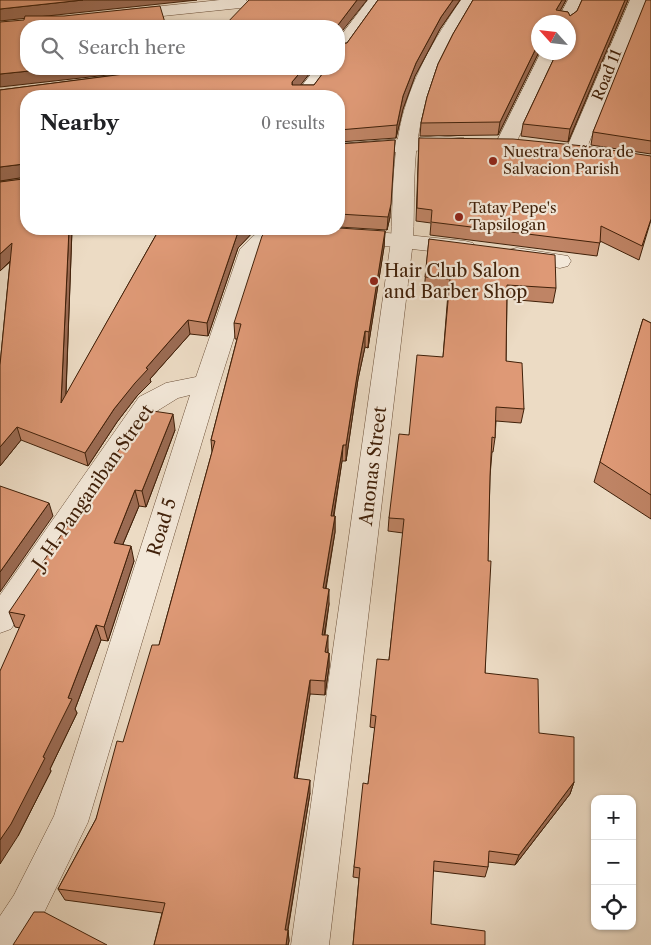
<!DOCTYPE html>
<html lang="en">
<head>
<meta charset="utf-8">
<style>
  :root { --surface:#fff; --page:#f2f2f2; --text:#202124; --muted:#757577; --line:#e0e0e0 }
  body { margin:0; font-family:"Libre Caslon Text",serif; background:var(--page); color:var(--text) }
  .controls { position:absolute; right:15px; bottom:15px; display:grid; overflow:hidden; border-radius:10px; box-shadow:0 1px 4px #0004 }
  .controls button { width:45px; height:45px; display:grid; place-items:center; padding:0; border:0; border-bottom:1px solid var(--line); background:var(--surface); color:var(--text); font:25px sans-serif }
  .compass { position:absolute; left:531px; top:15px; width:45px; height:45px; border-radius:50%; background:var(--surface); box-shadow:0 1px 4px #0004; rotate:297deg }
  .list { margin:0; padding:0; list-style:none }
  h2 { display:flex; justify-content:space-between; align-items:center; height:65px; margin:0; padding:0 20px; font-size:21px }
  h2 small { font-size:16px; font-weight:400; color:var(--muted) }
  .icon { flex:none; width:28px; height:28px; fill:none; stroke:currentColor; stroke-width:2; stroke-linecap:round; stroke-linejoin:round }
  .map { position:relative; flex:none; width:651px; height:945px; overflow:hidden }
  .search { position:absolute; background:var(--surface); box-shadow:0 1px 4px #0004; left:20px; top:20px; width:325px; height:55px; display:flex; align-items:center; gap:12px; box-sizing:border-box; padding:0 18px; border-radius:20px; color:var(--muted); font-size:19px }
  .panel { position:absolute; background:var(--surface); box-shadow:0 1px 4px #0004; left:20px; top:90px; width:325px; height:145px; border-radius:20px }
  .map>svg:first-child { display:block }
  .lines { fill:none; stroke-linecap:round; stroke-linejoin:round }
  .minor-casing { stroke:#6b4f38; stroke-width:1 }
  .tertiary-casing { stroke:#6b4f38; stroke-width:1 }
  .minor { fill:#f3e8d9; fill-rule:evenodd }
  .tertiary { fill:#f3e8d9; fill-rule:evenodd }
  .wall { fill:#bf8465; stroke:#402009 }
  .shaded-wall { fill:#9b6b53; stroke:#402009 }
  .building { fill:#de9976; stroke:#402009 }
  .poi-dot { fill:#8f2418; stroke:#f3e8d9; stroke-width:2 }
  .labels { text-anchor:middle; stroke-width:4.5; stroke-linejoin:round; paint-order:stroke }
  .far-street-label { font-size:15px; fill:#402009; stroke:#f3e8d9 }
  .far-poi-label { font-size:15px; fill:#402009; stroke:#f3e8d9; text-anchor:start }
  .poi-label { font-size:18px; fill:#402009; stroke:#f3e8d9; text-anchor:start }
  .street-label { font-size:18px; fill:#402009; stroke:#f3e8d9 }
</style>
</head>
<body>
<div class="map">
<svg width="651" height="945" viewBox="0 0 651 945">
  <rect width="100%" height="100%" fill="#ecdbc4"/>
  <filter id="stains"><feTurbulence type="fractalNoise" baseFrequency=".004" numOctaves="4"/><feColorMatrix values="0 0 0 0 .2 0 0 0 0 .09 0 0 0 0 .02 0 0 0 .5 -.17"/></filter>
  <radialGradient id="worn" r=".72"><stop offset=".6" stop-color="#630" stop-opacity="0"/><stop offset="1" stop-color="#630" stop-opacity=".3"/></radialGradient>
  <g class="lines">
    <defs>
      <path id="minor" d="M220 0H246L248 3 246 7 240 8 124 20 118 19 116 15 118 11 124 10Z
        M368 0H385L345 54 339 55V38Z
        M568 0H584L574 22 568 26V22H556Z
        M630 0H646L586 150 583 154 576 156 569 154 566 150Z
        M541 52H559L516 143 513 147 506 149 499 147 496 143Z
        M315 69H333L313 96H294Z
        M438 136 464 138 467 142 464 146 457 148 339 156V144Z
        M268 229H304L307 233 304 238 278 240 261 252 219 385 88 822 40 921 26 945H0V916L14 895 54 816 190 395 178 398 157 411 11 629 0 633V595L139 397 166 383 196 377 240 249 253 236Z
        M349 229 465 241 473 243 476 248 473 253 465 255 341 241 338 236 341 231Z
        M517 248 568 256 571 261 568 266 560 268 509 260 506 255 509 250Z"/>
      <path id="tertiary" d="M461 0H477C452 39 429 80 420 126 412 163 415 203 413 241L329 945H291L391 241C393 203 392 164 400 127 410 80 434 39 461 0Z"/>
    </defs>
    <use href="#minor" class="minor-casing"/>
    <use href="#tertiary" class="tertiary-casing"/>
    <use href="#minor" class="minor"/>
    <use href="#tertiary" class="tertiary"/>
  </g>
  <path class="wall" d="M378 0H460L440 29 415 76 403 109 396 138 339 142V96H26V229H72L66 395 156 235 155 229H259L255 230 238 248 208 336 190 334 150 379 151 382 137 396 117 422 88 466 21 440 0 466V365L10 262 0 271V182L23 179 25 177 0 181V90L163 69H180L181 72 184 69H313L300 85H314L326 69H339V44L347 43Z
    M473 0H566L560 11 568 12 570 16 577 11 582 0H628L568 142 521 136 523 124 557 52H568V22H538L539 52 498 135 420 136 421 123 427 97 438 64 453 34Z
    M651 0V154L591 145 593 132Z
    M419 138 651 220 639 260 600 241 597 256 430 235 431 223 416 221Z
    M339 144 390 217 387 230 339 227Z
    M385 231 384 247 368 348 365 347 358 379 346 461H342L334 516H335V532L326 589 329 604 325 635 328 650V653H329V667L325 695 310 694 297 779 310 793 288 930 289 941 288 945H154L162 913 65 900 58 889 96 819 159 645 212 452 211 440 237 339H235L234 323Z
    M429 239 556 288 553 303 507 299 506 361 524 409 521 423 496 421 495 438 493 452H492L490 476 485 673 539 733 574 782 570 794 515 865 488 862V867L485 877 434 871 353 945 359 878 353 877 354 867 368 784 375 728 370 727 371 715 389 660 403 533 388 531 389 518 409 435 443 357 448 293 424 291Z
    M643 319 651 323V519L594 482Z
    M175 430 146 507 139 506 123 544 134 561 108 641 101 640 75 709 77 713 50 769 51 771 18 836 20 628 15 627 9 612Z"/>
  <path class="shaded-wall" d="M83 0H197L0 21V9Z
    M357 0H367L339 35V26H338V25Z
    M453 0H460L440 29 415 76 403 109 396 138 397 125 403 96 416 63 441 17Z
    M562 0H566L554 22 556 10Z
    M625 0H628L568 142 570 129Z
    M538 44 539 52 498 135 500 122Z
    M49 69H162L0 87V74Z
    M303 69H313L293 95 292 82Z
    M395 140 390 217 387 230 388 217Z
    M24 164 26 177 0 181V167Z
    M69 229H72L65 416 61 403Z
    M243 229H259L255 230 238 248 208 336 207 323 237 235Z
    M385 231 384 247 368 348 369 332Z
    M12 243 15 256 0 271V254Z
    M188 320 190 334 150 379 151 382 137 396 117 422 88 466 85 453 114 409 146 368Z
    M365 331V347L358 379 346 461V445L359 363Z
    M173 414 175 430 146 507 142 491Z
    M17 427 21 440 0 466V447Z
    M343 445 342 461 331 531V516Z
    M135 490 139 506 117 558 114 543Z
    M49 503 53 516 0 592V572Z
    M335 516V532L323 603V588Z
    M131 546 134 561 108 641 104 627Z
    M329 589V604L322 649V635Z
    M96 625 101 640 75 709 77 713 50 769 51 771 18 836 0 864V840L43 757 68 698Z
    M328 635V650L325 667V652Z
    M329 653V667L325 695V681Z
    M310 680V694L295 791 294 778Z
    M310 780V793L286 940 285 930Z
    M574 782 570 794 515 865 519 855Z
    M288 930 289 941 288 945H286Z"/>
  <path class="building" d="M0 0H83L0 9Z
    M249 0H357L338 25V26H224Z
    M378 0H453L441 17 416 63 403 96 397 125 339 130V96H26V229H69L61 403 156 235 155 229H243L237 235 207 323 188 320 146 368 148 369 135 383 114 409 85 453 17 427 0 447V365L12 243 0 254V182L23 179 25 177 24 164 0 167V90L163 69H180L181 72 184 69H303L292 82V85H314L326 69H339V44L347 43Z
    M473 0H562L556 10 568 12 570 16 577 11 582 0H625L570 129 523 124 557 52H568V22H538V44L500 122 421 123 427 97 438 64 453 34Z
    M646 0H651V141L593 132Z
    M160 6 166 26H26V69H49L0 74V22L24 20 25 16H64Z
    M419 138 513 139 584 146 651 156V219L642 246 601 226 600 243 431 222 432 210 417 208Z
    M395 140 391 204 388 217 339 214V144Z
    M339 228 385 231 369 332 365 331 359 363 346 445H343L331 516H335L323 588 329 589 322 635H328L325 652 329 653 325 681 310 680 294 778 310 780 285 930H288L286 945H154L165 903 58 889 96 819 117 741 123 742 152 645H159L215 441 211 440 241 324 234 323 262 236 269 229Z
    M429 239 555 255 556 288 507 285 506 361 522 363 524 409 496 407 495 438 492 437 490 476 488 561H491L485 673 538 679 539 733 574 737V782L519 855 489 851 488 867 434 861 431 924 485 931V945H353L360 868 354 867 363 783 368 784 376 716 371 715 377 659 389 660 404 519 389 518 399 434 409 435 417 355 443 357 450 279 425 277Z
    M643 319 651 323V495L600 462Z
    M146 410 173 414 142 491 135 490 114 543 131 546 104 627 96 625 68 698 72 699 43 757 45 758 11 824 0 840V671L25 615 9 612Z
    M0 486 49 503 0 572Z
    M34 912H44L107 945H13Z"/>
  <g class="poi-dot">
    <circle cx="493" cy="161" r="5"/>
    <circle cx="459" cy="217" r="5"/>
    <circle cx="374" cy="281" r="5"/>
  </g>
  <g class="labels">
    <g class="far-street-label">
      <text transform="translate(607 75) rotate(-68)" y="5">Road 11</text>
    </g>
    <g class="far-poi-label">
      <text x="503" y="157">Nuestra Señora de<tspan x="503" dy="17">Salvacion Parish</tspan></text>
      <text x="469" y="213">Tatay Pepe's<tspan x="469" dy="17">Tapsilogan</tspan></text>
    </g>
    <g class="poi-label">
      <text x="384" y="277">Hair Club Salon<tspan x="384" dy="21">and Barber Shop</tspan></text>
    </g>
    <g class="street-label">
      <text transform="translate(373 466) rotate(-83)" y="6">Anonas Street</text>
      <text transform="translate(93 487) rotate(-55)" y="6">J. H. Panganiban Street</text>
      <text transform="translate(162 527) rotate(-73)" y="6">Road 5</text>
    </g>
  </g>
  <rect width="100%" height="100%" filter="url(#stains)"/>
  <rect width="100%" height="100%" fill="url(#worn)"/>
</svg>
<div class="controls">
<button>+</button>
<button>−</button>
<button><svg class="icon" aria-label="locate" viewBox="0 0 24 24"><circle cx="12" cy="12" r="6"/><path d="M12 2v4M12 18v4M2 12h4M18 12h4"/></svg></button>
</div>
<svg class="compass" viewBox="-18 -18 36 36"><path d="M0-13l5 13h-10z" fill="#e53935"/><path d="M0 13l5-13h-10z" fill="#757577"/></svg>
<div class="search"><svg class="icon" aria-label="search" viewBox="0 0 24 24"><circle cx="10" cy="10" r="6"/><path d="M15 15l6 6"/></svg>Search here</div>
<section class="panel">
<h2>Nearby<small>0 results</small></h2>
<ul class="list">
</ul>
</section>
</div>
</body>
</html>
